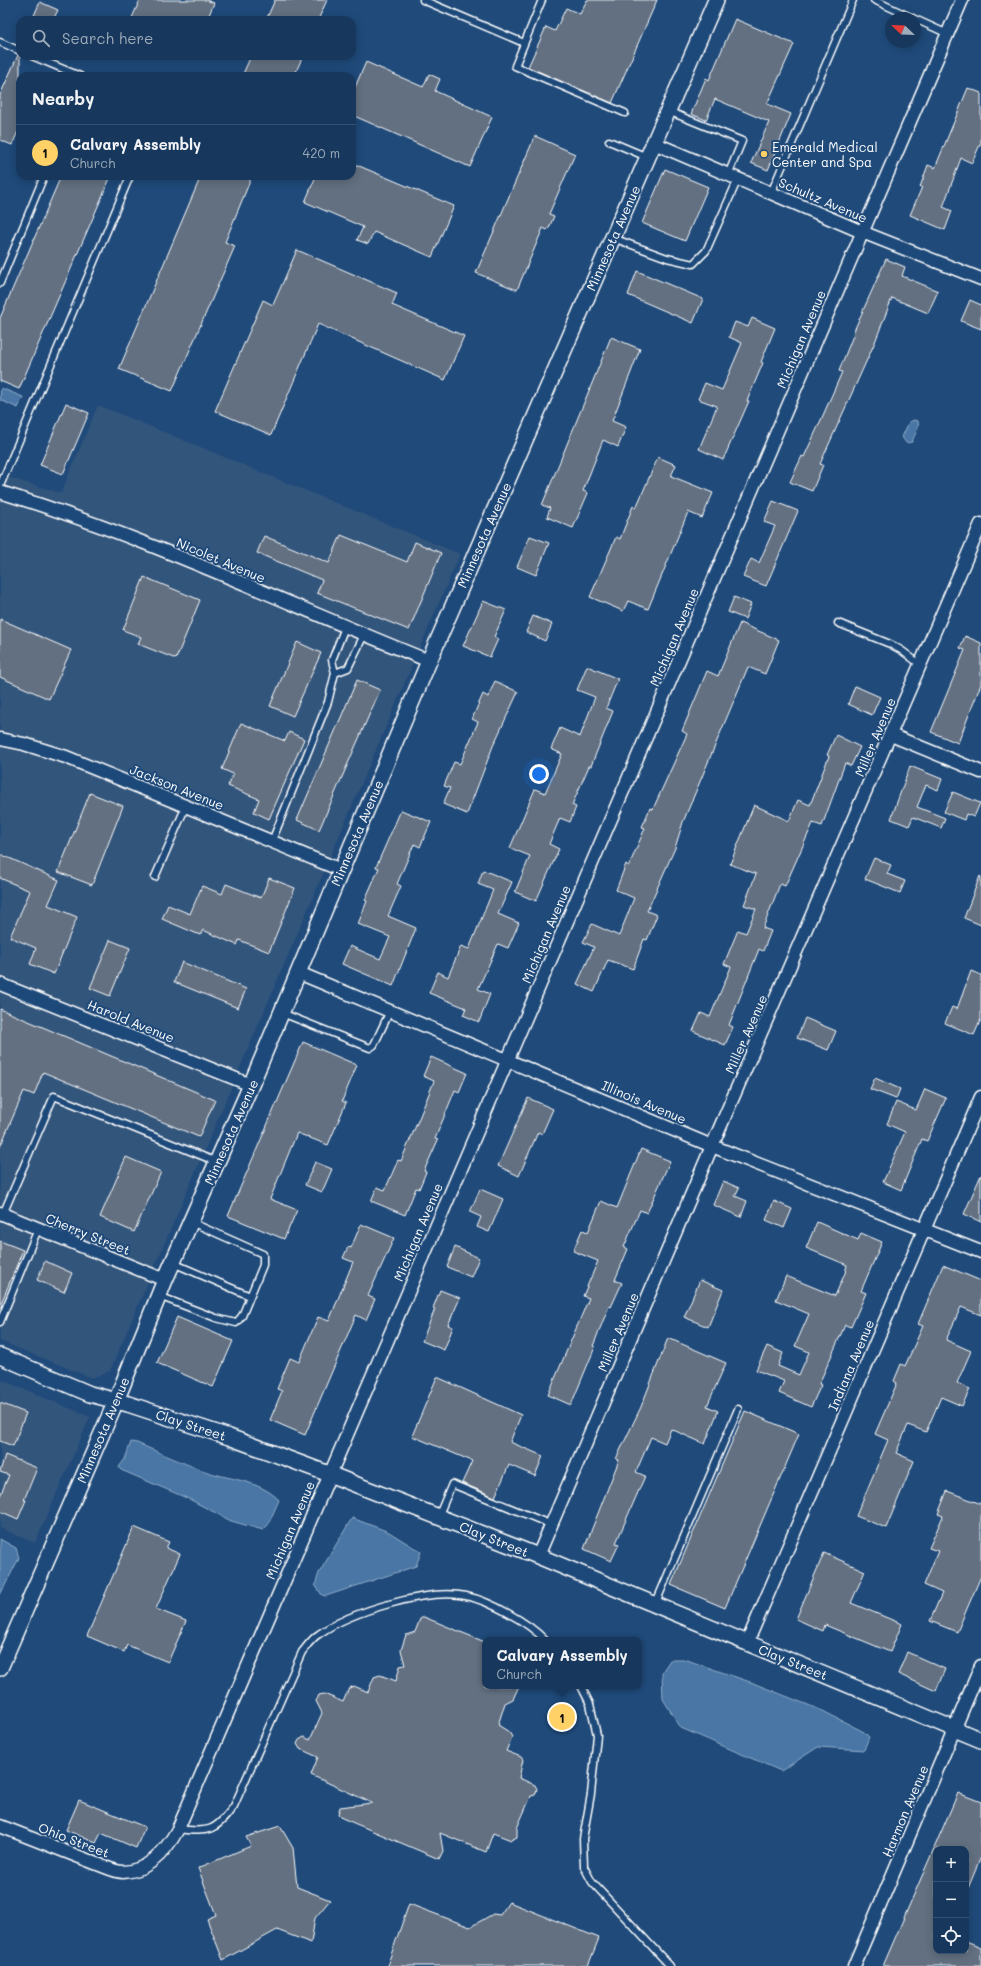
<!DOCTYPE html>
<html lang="en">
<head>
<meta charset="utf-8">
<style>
  :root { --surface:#17385c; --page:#244365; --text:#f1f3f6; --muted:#9eacbb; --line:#365272; --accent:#ffd166 }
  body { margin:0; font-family:Mali,sans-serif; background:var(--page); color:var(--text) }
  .controls { position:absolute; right:12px; bottom:12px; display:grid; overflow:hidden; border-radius:8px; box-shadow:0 2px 10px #0003 }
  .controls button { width:36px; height:36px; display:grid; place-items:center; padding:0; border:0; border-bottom:1px solid var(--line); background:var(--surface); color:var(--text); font:20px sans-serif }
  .compass { position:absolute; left:885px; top:12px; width:36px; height:36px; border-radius:50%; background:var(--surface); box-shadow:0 2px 10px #0003; rotate:293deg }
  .you { position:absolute; left:539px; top:774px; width:14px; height:14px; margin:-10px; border:3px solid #fff; border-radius:50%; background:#1a73e8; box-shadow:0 0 0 6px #1a73e833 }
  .badge { display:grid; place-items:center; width:26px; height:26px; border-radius:50%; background:var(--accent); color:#111; font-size:13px; font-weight:700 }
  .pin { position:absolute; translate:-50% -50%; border:2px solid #fff; box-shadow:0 1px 4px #0006 }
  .popup { position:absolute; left:482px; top:1637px; width:160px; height:52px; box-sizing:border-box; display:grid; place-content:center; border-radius:8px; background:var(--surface); filter:drop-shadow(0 1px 3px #0005); font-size:13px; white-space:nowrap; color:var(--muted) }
  .popup b { font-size:15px; color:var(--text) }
  .popup::after { content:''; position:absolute; left:50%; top:100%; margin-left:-8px; border:8px solid transparent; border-top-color:var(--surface) }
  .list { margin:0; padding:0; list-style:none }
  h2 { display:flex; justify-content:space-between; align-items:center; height:52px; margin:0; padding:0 16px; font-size:17px }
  h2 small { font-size:13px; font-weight:400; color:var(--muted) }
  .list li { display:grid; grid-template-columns:26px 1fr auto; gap:12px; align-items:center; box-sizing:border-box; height:56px; padding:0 16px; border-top:1px solid var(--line) }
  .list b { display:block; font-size:15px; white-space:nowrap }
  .list p { margin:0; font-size:13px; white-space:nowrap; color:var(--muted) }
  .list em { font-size:13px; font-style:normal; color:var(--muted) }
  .icon { flex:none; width:22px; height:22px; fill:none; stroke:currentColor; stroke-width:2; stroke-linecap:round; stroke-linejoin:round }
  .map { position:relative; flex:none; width:981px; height:1966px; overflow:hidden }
  .search { position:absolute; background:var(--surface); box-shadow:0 2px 10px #0003; left:16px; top:16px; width:340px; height:44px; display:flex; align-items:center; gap:10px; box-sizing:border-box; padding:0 14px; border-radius:12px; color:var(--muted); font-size:15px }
  .panel { position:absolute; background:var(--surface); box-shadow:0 2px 10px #0003; left:16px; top:72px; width:340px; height:108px; border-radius:12px }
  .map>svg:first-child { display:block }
  .built { fill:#33557c }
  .water { fill:#4976a5; stroke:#92adc9 }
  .building { fill:#626f81; stroke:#fff }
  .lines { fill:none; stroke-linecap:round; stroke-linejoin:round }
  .service-casing { stroke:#fff; stroke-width:9 }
  .minor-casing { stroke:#fff; stroke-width:15 }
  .tertiary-casing { stroke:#fff; stroke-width:18 }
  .service { stroke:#1f4a7a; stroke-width:6 }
  .minor { stroke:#1f4a7a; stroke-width:12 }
  .tertiary { stroke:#1f4a7a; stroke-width:15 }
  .poi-dot { fill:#ffd166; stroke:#1f4a7a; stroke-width:1.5 }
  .labels { text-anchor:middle; stroke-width:4; stroke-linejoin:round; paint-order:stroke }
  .poi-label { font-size:13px; fill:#fff; stroke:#1f4a7a; text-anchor:start }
  .street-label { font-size:13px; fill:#fff; stroke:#1f4a7a }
</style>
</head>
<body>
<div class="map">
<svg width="981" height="1966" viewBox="0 0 981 1966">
  <rect width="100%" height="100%" fill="#1f4a7a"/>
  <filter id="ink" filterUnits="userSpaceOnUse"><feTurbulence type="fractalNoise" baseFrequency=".025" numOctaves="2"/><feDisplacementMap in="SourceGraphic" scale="8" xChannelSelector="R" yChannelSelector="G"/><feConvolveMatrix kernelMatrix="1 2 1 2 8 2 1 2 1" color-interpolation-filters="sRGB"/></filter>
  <g filter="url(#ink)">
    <path class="built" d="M98 405 460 554 110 1371 92 1378 0 1341V475L61 493Z
      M0 1379 90 1417 35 1543 0 1528Z"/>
    <path class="water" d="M1 388 23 397 18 408 0 400Z
      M914 420 918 421C920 428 914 435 912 442L906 443 902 437 909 422Z
      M131 1442 137 1443C158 1452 180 1462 202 1470 228 1480 258 1479 279 1500L268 1525 263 1530 231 1521 189 1499 121 1470 119 1467 125 1459Z
      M352 1518 389 1532 421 1552 416 1566 326 1596 322 1595 315 1585 319 1573Z
      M0 1539 16 1548 19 1558 0 1595Z
      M670 1660H687L753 1683 823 1711 864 1732 869 1737 864 1750 818 1747 781 1771 681 1728 663 1699 662 1672Z"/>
    <path class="building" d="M140 0H206L214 3 207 20H131Z
      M275 0H327L318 20H266Z
      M587 0H657L612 103 528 67 546 27 555 31 566 8 580 14Z
      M40 2 58 10 53 20H32Z
      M735 19 794 44 767 104 791 114 768 170 751 163 769 122 715 99 706 120 691 114 706 78 709 80Z
      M18 55H20V127L12 145 0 140V95Z
      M251 56H303L294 76H242Z
      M366 62 423 87 429 74 440 79 435 91 492 117 470 167 352 115V94Z
      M968 88 981 93V142L972 163 961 158 943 207 952 211 945 230 910 215 922 187H920L928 165 935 168Z
      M535 136 575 154 549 214 554 216 549 228 547 230 543 228 517 290 476 273Z
      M352 163 454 206 432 257 374 232 368 244 357 240 363 227 305 202 316 176H352Z
      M665 169 708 187 685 241 642 223Z
      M61 176H111L19 389 0 381V318Z
      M201 176H252L225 242 235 246 172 391 119 369Z
      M297 250 397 293 392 305 464 336 445 380 318 324 271 435 215 411 263 300 273 305Z
      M886 259 905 267 902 276 938 291 928 313 892 298 875 342 820 464 823 465 812 491 790 482 802 456 804 457 821 420 842 372 839 371 854 333H853Z
      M637 271 703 299 693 323 628 295Z
      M970 300 981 305V329L961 321Z
      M752 318 775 328 761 362 763 363 747 401H749L723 460 699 449 717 406 698 399 705 383 722 390 742 343 729 337 735 322 748 327Z
      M611 337 640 349 612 421 626 427 618 447 603 440 583 491 588 493 573 528 547 517 550 508 542 505Z
      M66 403 89 413 63 474 40 465Z
      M658 457 676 465 671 476 713 493 702 518 688 512 648 609 628 601 623 611 590 597 616 537 620 539 633 506 636 508Z
      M773 501 798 511 766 586 743 577 751 559 759 563 775 526 764 522Z
      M341 535 407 562 415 542 441 553 409 630 317 593 322 580 257 553 264 536 329 563Z
      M530 536 549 543 536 575 517 567Z
      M144 577 200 600 176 659 138 644 141 637 123 630Z
      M734 597 751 604 745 619 728 612Z
      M483 601 506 610 494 637 498 639 490 657 463 646Z
      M533 616 552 624 545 641 526 632Z
      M0 619 71 650 49 699 0 677Z
      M740 623 779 640 765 674 748 667 683 822 675 848 647 911 657 915 647 940 644 939 633 969 608 960 594 992 577 984 594 947 583 942 592 924 619 936 634 898 616 890 626 864 629 866 645 828 642 827 650 808 653 809 687 734 682 731 707 671 718 676Z
      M965 636 981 643V684L958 743 931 732 965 650 960 648Z
      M297 642 321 653 293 716 270 706Z
      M587 666 618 679 606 708 613 711 591 766H589L572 805 576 807 570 822 560 818 549 844 559 849 536 901 515 892 530 856 510 848 535 789 545 793 562 754 551 749 560 728 580 737 595 697 577 690Z
      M357 680 380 690 319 830 297 820Z
      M495 681 518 692 493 746 467 814 443 804 450 788 444 786 454 762 460 764 478 722 472 719 483 694 488 697Z
      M855 686 880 697 872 715 848 704Z
      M241 723 285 741 289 732 304 739 269 819 254 812 259 799 228 786 233 774 222 769Z
      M836 735 860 747 851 766 845 763 822 826 813 823 785 886 780 884 763 928 771 931 763 951 759 949 729 1025 733 1027 725 1045 693 1031 701 1013 710 1017 731 967 724 964 738 930 746 933 756 909 744 905 756 874 730 864 754 805 789 821 798 800 810 805 829 756 827 755Z
      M910 766 942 779 938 790 926 785 917 807 945 818 941 828 913 817 909 826 891 819Z
      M953 792 980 803 974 817 966 814 964 820 944 812Z
      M90 793 123 806 92 885 58 872Z
      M401 810 431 822 420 847 414 844 397 884 401 886 388 916 416 928 393 986 342 964 350 946 380 959 390 937 358 924 367 901 365 900 379 868 376 867Z
      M0 854 59 880 48 905 77 917 54 974 30 964 36 948 10 937 30 891 0 878Z
      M874 858 891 865 887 874 905 881 900 893 865 879Z
      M483 870 512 882 498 914 519 923 508 948 498 944 478 989 490 994 479 1022 463 1015 466 1008 429 993 438 972 448 977 461 946 469 949 493 890 478 884Z
      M980 876 981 877V925L964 918Z
      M269 878 295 888 269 952 239 940 237 945 203 930 200 935 162 919 168 905 190 914 202 886 222 894 226 884 261 898Z
      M110 940 130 948 110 996 90 988Z
      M182 962 246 989 238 1008 174 982Z
      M971 971 981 975V1019L974 1035 945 1023 952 1007 957 1009Z
      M0 1009 215 1100 199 1137 43 1072 34 1095 24 1091 0 1147Z
      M805 1018 836 1031 828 1050 797 1038Z
      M303 1042 357 1065 342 1101 346 1103 328 1145 297 1133 270 1199 297 1210 284 1239 228 1216Z
      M431 1057 467 1073 459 1092 455 1090 435 1139 438 1140 424 1171 426 1172 419 1189 416 1188 405 1215 371 1201 377 1187 385 1190 398 1160 401 1161 420 1116 434 1081 423 1076Z
      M875 1078 900 1089 896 1099 870 1089Z
      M925 1089 946 1098 927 1141 922 1139 901 1190 883 1182 905 1132 887 1124 896 1102 916 1110Z
      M528 1098 553 1109 542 1134 538 1132 519 1176 498 1166Z
      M641 1149 670 1161 647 1213 640 1210 624 1247 628 1249 615 1280 622 1283 611 1307 609 1306 593 1346 595 1347 571 1405 548 1395 589 1298 583 1296 598 1261 573 1251 582 1230 588 1232 601 1201 617 1208Z
      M126 1157 161 1172 134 1232 100 1217Z
      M315 1162 332 1169 322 1192 305 1185Z
      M981 1175V1222L964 1214Z
      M723 1181 739 1188 735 1196 747 1201 741 1217 713 1205Z
      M480 1189 503 1199 489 1232 477 1227 481 1217 470 1212Z
      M774 1201 792 1209 784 1228 766 1220Z
      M817 1222 858 1240 861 1233 882 1242 861 1291 866 1293 851 1327 845 1325 819 1384 821 1385 811 1407 779 1393 784 1381 756 1370 767 1346 783 1353 778 1366 799 1375 809 1352 795 1346 809 1314 776 1300 786 1276 835 1296 845 1273 847 1265 806 1248Z
      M361 1224 394 1238 368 1296 375 1299 366 1320 356 1315 305 1435 270 1420 282 1391 277 1389 290 1358 299 1362 318 1317 329 1321 353 1262 343 1258 348 1247 351 1248Z
      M0 1241 23 1250 0 1306Z
      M455 1247 479 1258 471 1277 447 1267Z
      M45 1261 72 1273 64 1292 37 1280Z
      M943 1265 981 1281V1315L961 1307 946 1340 971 1351 957 1383 970 1389 962 1406 941 1397 926 1432 908 1425 896 1453 914 1461 886 1528 856 1516 888 1440 875 1434 897 1383 894 1381 901 1364 905 1366 923 1326 918 1324Z
      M700 1280 723 1290 708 1327 684 1317Z
      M440 1290 460 1298 448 1325 453 1327 444 1350 422 1341 435 1309 433 1308Z
      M177 1317 233 1341 213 1387 157 1363Z
      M668 1338 726 1363 707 1406 718 1411 705 1444 671 1429 665 1443 651 1437 636 1472 645 1476 616 1543 619 1544 611 1561 584 1549 619 1460 616 1459 641 1407Z
      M437 1377 521 1415 510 1442 543 1456 535 1476 509 1465 495 1497 462 1483 472 1461 412 1436Z
      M0 1403 26 1413 13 1446 0 1441Z
      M745 1411 799 1434 725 1608 671 1585Z
      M5 1455 37 1468 24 1500H26L18 1519 0 1511V1496L9 1475 0 1472Z
      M947 1491 981 1504V1576L957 1632 930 1621 942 1593 924 1585 938 1551 929 1548 943 1516 938 1514Z
      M134 1527 169 1542 166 1548 180 1554 156 1609 186 1621 168 1662 127 1645 124 1652 87 1636Z
      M824 1553 865 1571 851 1603 902 1624 890 1652 825 1625 823 1631 796 1619Z
      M424 1617 485 1642V1686H519L513 1699 505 1703 498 1725 509 1732 512 1737 506 1751 521 1757 523 1760 519 1778 535 1785 537 1789 535 1795 531 1796 517 1828V1837L511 1840 493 1833 486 1852 440 1833 443 1851 439 1859 342 1818 338 1814 340 1807 372 1803 311 1775 318 1757 300 1749 297 1744 299 1740 304 1737 310 1740 322 1713 316 1701 319 1695 324 1694 343 1702 349 1688 354 1686 368 1692 374 1677 380 1675 396 1681 400 1666 405 1665 401 1650 406 1635 415 1632 420 1619Z
      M907 1652 945 1669 936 1691 898 1674Z
      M958 1793 981 1802V1857L966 1893V1849H936V1951H966V1941L981 1947V1966H883Z
      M79 1800 145 1827 136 1848 101 1833 96 1843 66 1830Z
      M280 1826 293 1848 297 1887 330 1900 315 1918 311 1943 277 1930 223 1960 207 1919 216 1915 198 1868 251 1846 246 1837Z
      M509 1902 599 1938 588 1966H387L409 1904 470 1927 493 1914 500 1915Z"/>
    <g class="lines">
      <defs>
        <path id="service" d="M423 0 524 43
          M542 0 515 66 625 113
          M874 0 913 18
          M915 19 948 34
          M0 42 20 51
          M32 56 80 76
          M668 111 742 141 728 175
          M609 141 647 157
          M771 193 853 0
          M613 238 667 258 693 264 706 251 738 179
          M0 283 44 176
          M0 486 130 176
          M838 623 890 644 901 650 921 665
          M335 673 348 668 364 635
          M272 841 328 702 335 673 332 660 345 627
          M155 877 186 806
          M282 1013 370 1048 374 1045 390 1011
          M3 1214 54 1096 217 1162
          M173 1263 250 1296
          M159 1296 216 1318 236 1323 242 1316 263 1265V1254L191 1222
          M0 1322 38 1229
          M438 1517 452 1484 552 1525
          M655 1605 738 1409
          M581 1686 590 1704 597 1735 591 1794 583 1839 584 1867 592 1882 670 1966
          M178 1829C209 1833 216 1831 234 1806L302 1652C307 1646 312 1638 319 1634 350 1612 428 1588 466 1596 490 1601 528 1622 545 1640"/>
        <path id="minor" d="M654 143 862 232 981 279
          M0 492C147 537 287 604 429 661
          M891 735 981 772
          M0 739 24 744 66 757 341 870
          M299 973 712 1146 981 1252
          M0 984 251 1085
          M0 1213 165 1280
          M538 1556 712 1146 981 524
          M747 1643 981 1097
          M0 1826 105 1867C110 1869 118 1872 123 1872 149 1871 167 1849 178 1829L962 0
          M854 1966 981 1666"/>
        <path id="tertiary" d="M0 1356 90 1394 128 1404 229 1437 329 1474 538 1556 981 1740
          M0 1668 116 1401 165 1280 251 1085 429 661 716 0"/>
      </defs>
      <use href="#service" class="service-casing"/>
      <use href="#minor" class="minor-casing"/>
      <use href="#tertiary" class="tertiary-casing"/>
      <use href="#service" class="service"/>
      <use href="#minor" class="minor"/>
      <use href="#tertiary" class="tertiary"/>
    </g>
  </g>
  <circle class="poi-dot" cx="764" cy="154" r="4"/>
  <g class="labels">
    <g class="poi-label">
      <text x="772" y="152">Emerald Medical<tspan x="772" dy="15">Center and Spa</tspan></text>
    </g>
    <g class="street-label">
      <text transform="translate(823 200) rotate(23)" y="5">Schultz Avenue</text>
      <text transform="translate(613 238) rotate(-66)" y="5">Minnesota Avenue</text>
      <text transform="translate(801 339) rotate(-67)" y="5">Michigan Avenue</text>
      <text transform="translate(484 535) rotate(-66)" y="5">Minnesota Avenue</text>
      <text transform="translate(221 560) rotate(23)" y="5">Nicolet Avenue</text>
      <text transform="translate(674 637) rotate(-67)" y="5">Michigan Avenue</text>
      <text transform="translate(875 737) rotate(-67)" y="5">Miller Avenue</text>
      <text transform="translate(177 787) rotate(22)" y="5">Jackson Avenue</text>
      <text transform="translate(357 833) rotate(-67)" y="5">Minnesota Avenue</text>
      <text transform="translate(546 934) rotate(-67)" y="5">Michigan Avenue</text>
      <text transform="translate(131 1021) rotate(22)" y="5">Harold Avenue</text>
      <text transform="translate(746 1034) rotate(-66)" y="5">Miller Avenue</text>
      <text transform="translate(644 1102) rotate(23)" y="5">Illinois Avenue</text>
      <text transform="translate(231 1132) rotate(-66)" y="5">Minnesota Avenue</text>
      <text transform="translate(418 1232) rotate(-67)" y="5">Michigan Avenue</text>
      <text transform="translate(88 1234) rotate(22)" y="5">Cherry Street</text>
      <text transform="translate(618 1332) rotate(-67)" y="5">Miller Avenue</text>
      <text transform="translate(851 1365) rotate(-67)" y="5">Indiana Avenue</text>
      <text transform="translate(191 1425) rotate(18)" y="5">Clay Street</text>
      <text transform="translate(103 1430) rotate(-67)" y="5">Minnesota Avenue</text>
      <text transform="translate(290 1530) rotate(-67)" y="5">Michigan Avenue</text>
      <text transform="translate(494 1539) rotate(22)" y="5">Clay Street</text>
      <text transform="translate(793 1662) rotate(22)" y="5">Clay Street</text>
      <text transform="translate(905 1811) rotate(-67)" y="5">Harmon Avenue</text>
      <text transform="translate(74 1840) rotate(21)" y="5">Ohio Street</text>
    </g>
  </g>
</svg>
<div class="controls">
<button>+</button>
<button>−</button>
<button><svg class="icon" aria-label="locate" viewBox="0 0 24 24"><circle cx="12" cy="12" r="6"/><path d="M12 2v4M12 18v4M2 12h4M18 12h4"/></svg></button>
</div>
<svg class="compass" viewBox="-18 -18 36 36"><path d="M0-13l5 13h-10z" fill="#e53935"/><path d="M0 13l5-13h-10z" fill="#9eacbb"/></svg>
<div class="you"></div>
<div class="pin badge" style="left:562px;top:1717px">1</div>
<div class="popup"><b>Calvary Assembly</b>Church</div>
<div class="search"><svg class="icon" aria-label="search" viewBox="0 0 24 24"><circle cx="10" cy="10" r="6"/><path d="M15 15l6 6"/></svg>Search here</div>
<section class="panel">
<h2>Nearby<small></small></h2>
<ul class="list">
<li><span class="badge">1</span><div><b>Calvary Assembly</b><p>Church</p></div><em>420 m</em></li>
</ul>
</section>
</div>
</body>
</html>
